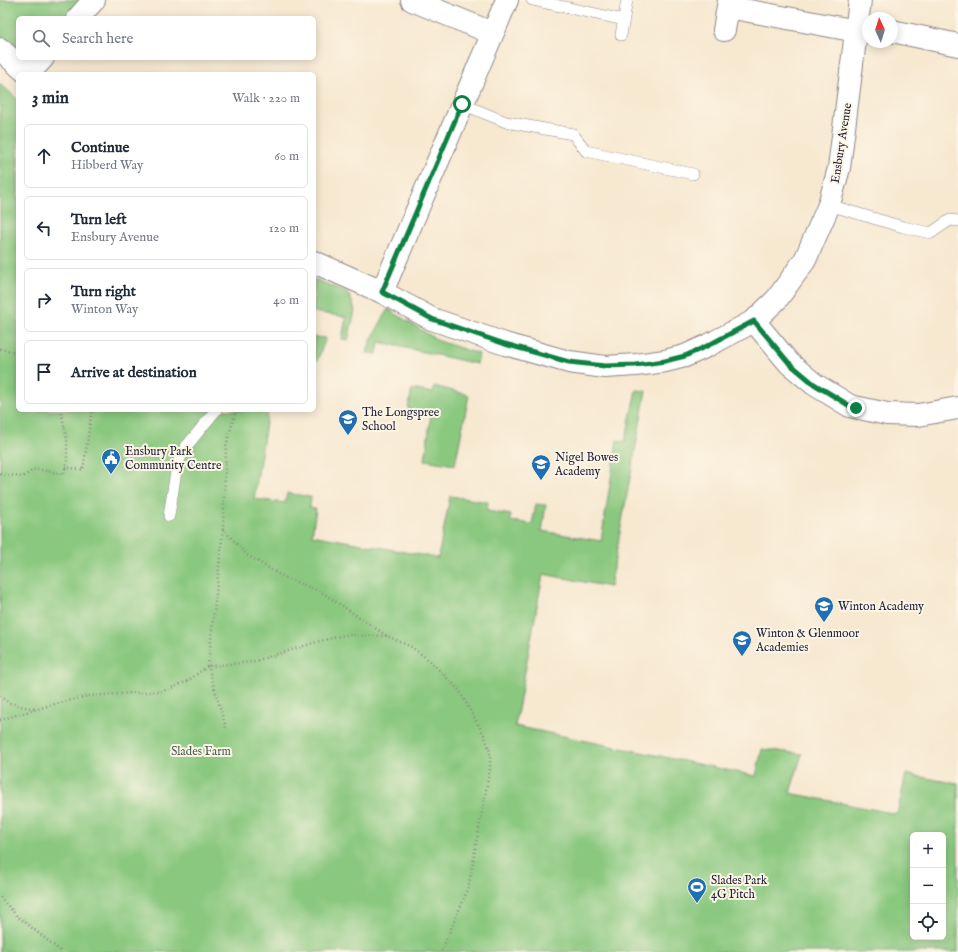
<!DOCTYPE html>
<html lang="en">
<head>
<meta charset="utf-8">
<style>
  :root { --surface:#fff; --page:#f6f6f7; --text:#1f2937; --muted:#747a83; --line:#e0e1e3 }
  body { margin:0; font-family:"IM FELL English",serif; background:var(--page); color:var(--text) }
  .controls { position:absolute; right:12px; bottom:12px; display:grid; overflow:hidden; border-radius:6px; box-shadow:0 2px 10px #0003 }
  .controls button { width:36px; height:36px; display:grid; place-items:center; padding:0; border:0; border-bottom:1px solid var(--line); background:var(--surface); color:var(--text); font:20px sans-serif }
  .compass { position:absolute; left:862px; top:12px; width:36px; height:36px; border-radius:50%; background:var(--surface); box-shadow:0 2px 10px #0003; rotate:356deg }
  .stop { position:absolute; width:12px; height:12px; margin:-9px; border:3px solid #0b8043; border-radius:50%; background:#fff }
  .stop.end { background:#0b8043; border-color:#fff; box-shadow:0 1px 4px #0008 }
  .list { margin:0; padding:0; list-style:none }
  h2 { display:flex; justify-content:space-between; align-items:center; height:52px; margin:0; padding:0 16px; font-size:17px }
  h2 small { font-size:13px; font-weight:400; color:var(--muted) }
  .list li { display:grid; grid-template-columns:26px 1fr auto; gap:12px; align-items:center; box-sizing:border-box; height:64px; margin:0 8px 8px; padding:0 8px; border:1px solid var(--line); border-radius:6px }
  .list b { display:block; font-size:15px; white-space:nowrap }
  .list p { margin:0; font-size:13px; white-space:nowrap; color:var(--muted) }
  .list em { font-size:13px; font-style:normal; color:var(--muted) }
  .icon { flex:none; width:22px; height:22px; fill:none; stroke:currentColor; stroke-width:2; stroke-linecap:round; stroke-linejoin:round }
  .map { position:relative; flex:none; width:958px; height:952px; overflow:hidden }
  .search { position:absolute; background:var(--surface); box-shadow:0 2px 10px #0003; left:16px; top:16px; width:300px; height:44px; display:flex; align-items:center; gap:10px; box-sizing:border-box; padding:0 14px; border-radius:6px; color:var(--muted); font-size:15px }
  .panel { position:absolute; background:var(--surface); box-shadow:0 2px 10px #0003; left:16px; top:72px; width:300px; height:340px; border-radius:6px }
  .map>svg:first-child { display:block }
  .green { fill:#8ac87f; stroke:#56755d; fill-rule:evenodd }
  .lines { fill:none; stroke-linecap:round; stroke-linejoin:round }
  .service-casing { stroke:#8c8586; stroke-width:12 }
  .minor-casing { stroke:#8c8586; stroke-width:24 }
  .path { stroke:#8c8586; stroke-width:2.5; stroke-dasharray:1 3; stroke-linecap:butt }
  .service { stroke:#fff; stroke-width:11 }
  .minor { stroke:#fff; stroke-width:22 }
  .route { stroke:#0b8043; stroke-width:5 }
  .labels { text-anchor:middle; stroke-width:4; stroke-linejoin:round; paint-order:stroke }
  .street-label { font-size:12px; fill:#22223b; stroke:#fcf5e5 }
  .poi-label { font-size:12px; fill:#22223b; stroke:#fcf5e5; text-anchor:start }
  .park-label { font-size:12px; fill:#465c53; stroke:#fcf5e5 }
</style>
</head>
<body>
<div class="map">
<svg width="958" height="952" viewBox="0 0 958 952">
  <rect width="100%" height="100%" fill="#fcf5e5"/>
  <filter id="ink" filterUnits="userSpaceOnUse"><feTurbulence type="fractalNoise" baseFrequency=".025" numOctaves="2"/><feDisplacementMap in="SourceGraphic" scale="8" xChannelSelector="R" yChannelSelector="G"/><feConvolveMatrix kernelMatrix="1 2 1 2 8 2 1 2 1" color-interpolation-filters="sRGB"/></filter>
  <filter id="wash" filterUnits="userSpaceOnUse"><feTurbulence type="fractalNoise" baseFrequency=".012" numOctaves="4" result="noise"/><feDisplacementMap in="SourceGraphic" scale="16" xChannelSelector="R" yChannelSelector="G"/><feGaussianBlur stdDeviation="0.9" result="paint"/><feColorMatrix in="noise" values="0 0 0 0 0 0 0 0 0 0 0 0 0 0 0 0 0 1.4 0 .05"/><feComposite in="paint" operator="in"/></filter>
  <g filter="url(#wash)">
    <rect width="100%" height="100%" fill="#f7e8d0"/>
    <path class="green" d="M0 0H94L78 18H18V58H43L28 74 0 49Z
      M0 83 18 100V410H268L254 499 285 503 287 493 311 497 310 508 316 509 312 535 438 558 450 496 488 502 487 511 511 515 510 521 532 524 536 504 546 505 542 531 601 541 617 440 625 442 636 390 646 391 610 587 543 574 515 726 756 776 762 749 802 754 790 793 897 814 906 774 958 784V952H0ZM913 835H943V937H913Z
      M314 279 347 292 353 303 355 311 348 340 342 339 346 317 314 312Z
      M388 309 439 341 479 354 477 364 379 342 377 354 367 353 370 342Z
      M314 337 326 338 317 361 314 363Z
      M434 386 469 395 455 465 425 460 431 413 408 409 412 389 433 393Z"/>
  </g>
  <g filter="url(#ink)">
    <g class="lines">
      <defs>
        <path id="service" d="M532 0 624 20
          M621 35 627 0
          M462 104 506 122 573 134 586 151 693 174
          M829 205 903 227 931 233 950 220 958 221
          M169 516 177 465 185 448 216 410"/>
        <path id="minor" d="M412 0 492 33
          M728 7 857 31
          M78 18 94 0
          M724 30 729 0
          M892 31 958 45
          M0 49 28 74
          M28 74 43 58
          M314 262 382 292 432 319 505 344 569 362 605 367 636 365 665 361 685 356 707 346 754 321 777 299 805 260 829 205 839 168 860 0
          M382 292 507 0
          M754 321 789 363 814 384 850 406 887 414 918 415 958 408"/>
      </defs>
      <use href="#service" class="service-casing"/>
      <use href="#minor" class="minor-casing"/>
      <path class="path" d="M0 349 18 352
        M236 410 226 446 223 529 247 555 280 575 323 593 387 636 410 646 429 660 459 690 485 737 490 752V768L468 889 441 952
        M65 467 83 470 92 410
        M0 474 23 477 35 469 64 474 67 461V440L61 410
        M223 530 208 666 226 728
        M0 696 9 703 34 709
        M0 720 51 705 88 696 163 691 186 682 208 666 252 662 320 641 345 635 387 636
        M0 897 17 916 62 952"/>
      <use href="#service" class="service"/>
      <use href="#minor" class="minor"/>
    </g>
  </g>
  <g class="lines" filter="url(#ink)">
    <path class="route" d="M462 104 382 292 432 319 505 344 569 362 605 366 636 365 665 361 685 356 707 346 754 321 789 363 814 384 850 406 856 408"/>
  </g>
  <defs>
    <symbol id="school-pin" viewBox="-11 -11 22 30"><path d="M0 17L-7.5 6A9.5 9.5 0 1 1 7.5 6Z" fill="#1f6fb2" stroke="#fcf5e5"/><path d="M0-5L7-2L0 1L-7-2ZM-4 1L0 2.5L4 1V4Q0 6-4 4Z" fill="#fff"/></symbol>
    <symbol id="civic-pin" viewBox="-11 -11 22 30"><path d="M0 17L-7.5 6A9.5 9.5 0 1 1 7.5 6Z" fill="#1f6fb2" stroke="#fcf5e5"/><path d="M-.6-6.5H3V-4.5H.6V-3L4-1V1h2V6H-6V1h2V-1L-.6-3ZM-1.2 2.5V6h2.4V2.5Z" fill="#fff"/></symbol>
    <symbol id="stadium-pin" viewBox="-11 -11 22 30"><path d="M0 17L-7.5 6A9.5 9.5 0 1 1 7.5 6Z" fill="#1f6fb2" stroke="#fcf5e5"/><path d="M0-5a6.5 5 0 1 0 0 10a6.5 5 0 1 0 0-10ZM-3.5-1.8h7v3.6h-7Z" fill="#fff"/></symbol>
  </defs>
  <g fill-rule="evenodd">
    <use href="#school-pin" x="337" y="408" width="22" height="30"/>
    <use href="#civic-pin" x="100" y="447" width="22" height="30"/>
    <use href="#school-pin" x="530" y="453" width="22" height="30"/>
    <use href="#school-pin" x="813" y="595" width="22" height="30"/>
    <use href="#school-pin" x="731" y="629" width="22" height="30"/>
    <use href="#stadium-pin" x="686" y="876" width="22" height="30"/>
  </g>
  <g class="labels">
    <g class="street-label">
      <text transform="translate(841 143) rotate(-81)" y="4">Ensbury Avenue</text>
    </g>
    <g class="poi-label">
      <text x="362" y="416">The Longspree<tspan x="362" dy="14">School</tspan></text>
      <text x="125" y="455">Ensbury Park<tspan x="125" dy="14">Community Centre</tspan></text>
      <text x="555" y="461">Nigel Bowes<tspan x="555" dy="14">Academy</tspan></text>
      <text x="838" y="610">Winton Academy</text>
      <text x="756" y="637">Winton &amp; Glenmoor<tspan x="756" dy="14">Academies</tspan></text>
      <text x="711" y="884">Slades Park<tspan x="711" dy="14">4G Pitch</tspan></text>
    </g>
    <g class="park-label">
      <text x="201" y="755">Slades Farm</text>
    </g>
  </g>
</svg>
<div class="controls">
<button>+</button>
<button>−</button>
<button><svg class="icon" aria-label="locate" viewBox="0 0 24 24"><circle cx="12" cy="12" r="6"/><path d="M12 2v4M12 18v4M2 12h4M18 12h4"/></svg></button>
</div>
<svg class="compass" viewBox="-18 -18 36 36"><path d="M0-13l5 13h-10z" fill="#e53935"/><path d="M0 13l5-13h-10z" fill="#747a83"/></svg>
<div class="stop" style="left:462px;top:104px"></div>
<div class="stop end" style="left:856px;top:408px"></div>
<div class="search"><svg class="icon" aria-label="search" viewBox="0 0 24 24"><circle cx="10" cy="10" r="6"/><path d="M15 15l6 6"/></svg>Search here</div>
<section class="panel">
<h2>3 min<small>Walk · 220 m</small></h2>
<ul class="list">
<li><svg class="icon" aria-label="ahead" viewBox="0 0 24 24"><path d="M12 20V5M6 11l6-6 6 6"/></svg><div><b>Continue</b><p>Hibberd Way</p></div><em>60 m</em></li>
<li><svg class="icon" aria-label="left" viewBox="0 0 24 24"><path d="M17 20v-9H6M10 6l-5 5 5 5"/></svg><div><b>Turn left</b><p>Ensbury Avenue</p></div><em>120 m</em></li>
<li><svg class="icon" aria-label="right" viewBox="0 0 24 24"><path d="M7 20v-9h11M14 6l5 5-5 5"/></svg><div><b>Turn right</b><p>Winton Way</p></div><em>40 m</em></li>
<li><svg class="icon" aria-label="arrive" viewBox="0 0 24 24"><path d="M6 21V4h12l-3 4 3 4H6"/></svg><div><b>Arrive at destination</b></div></li>
</ul>
</section>
</div>
</body>
</html>
